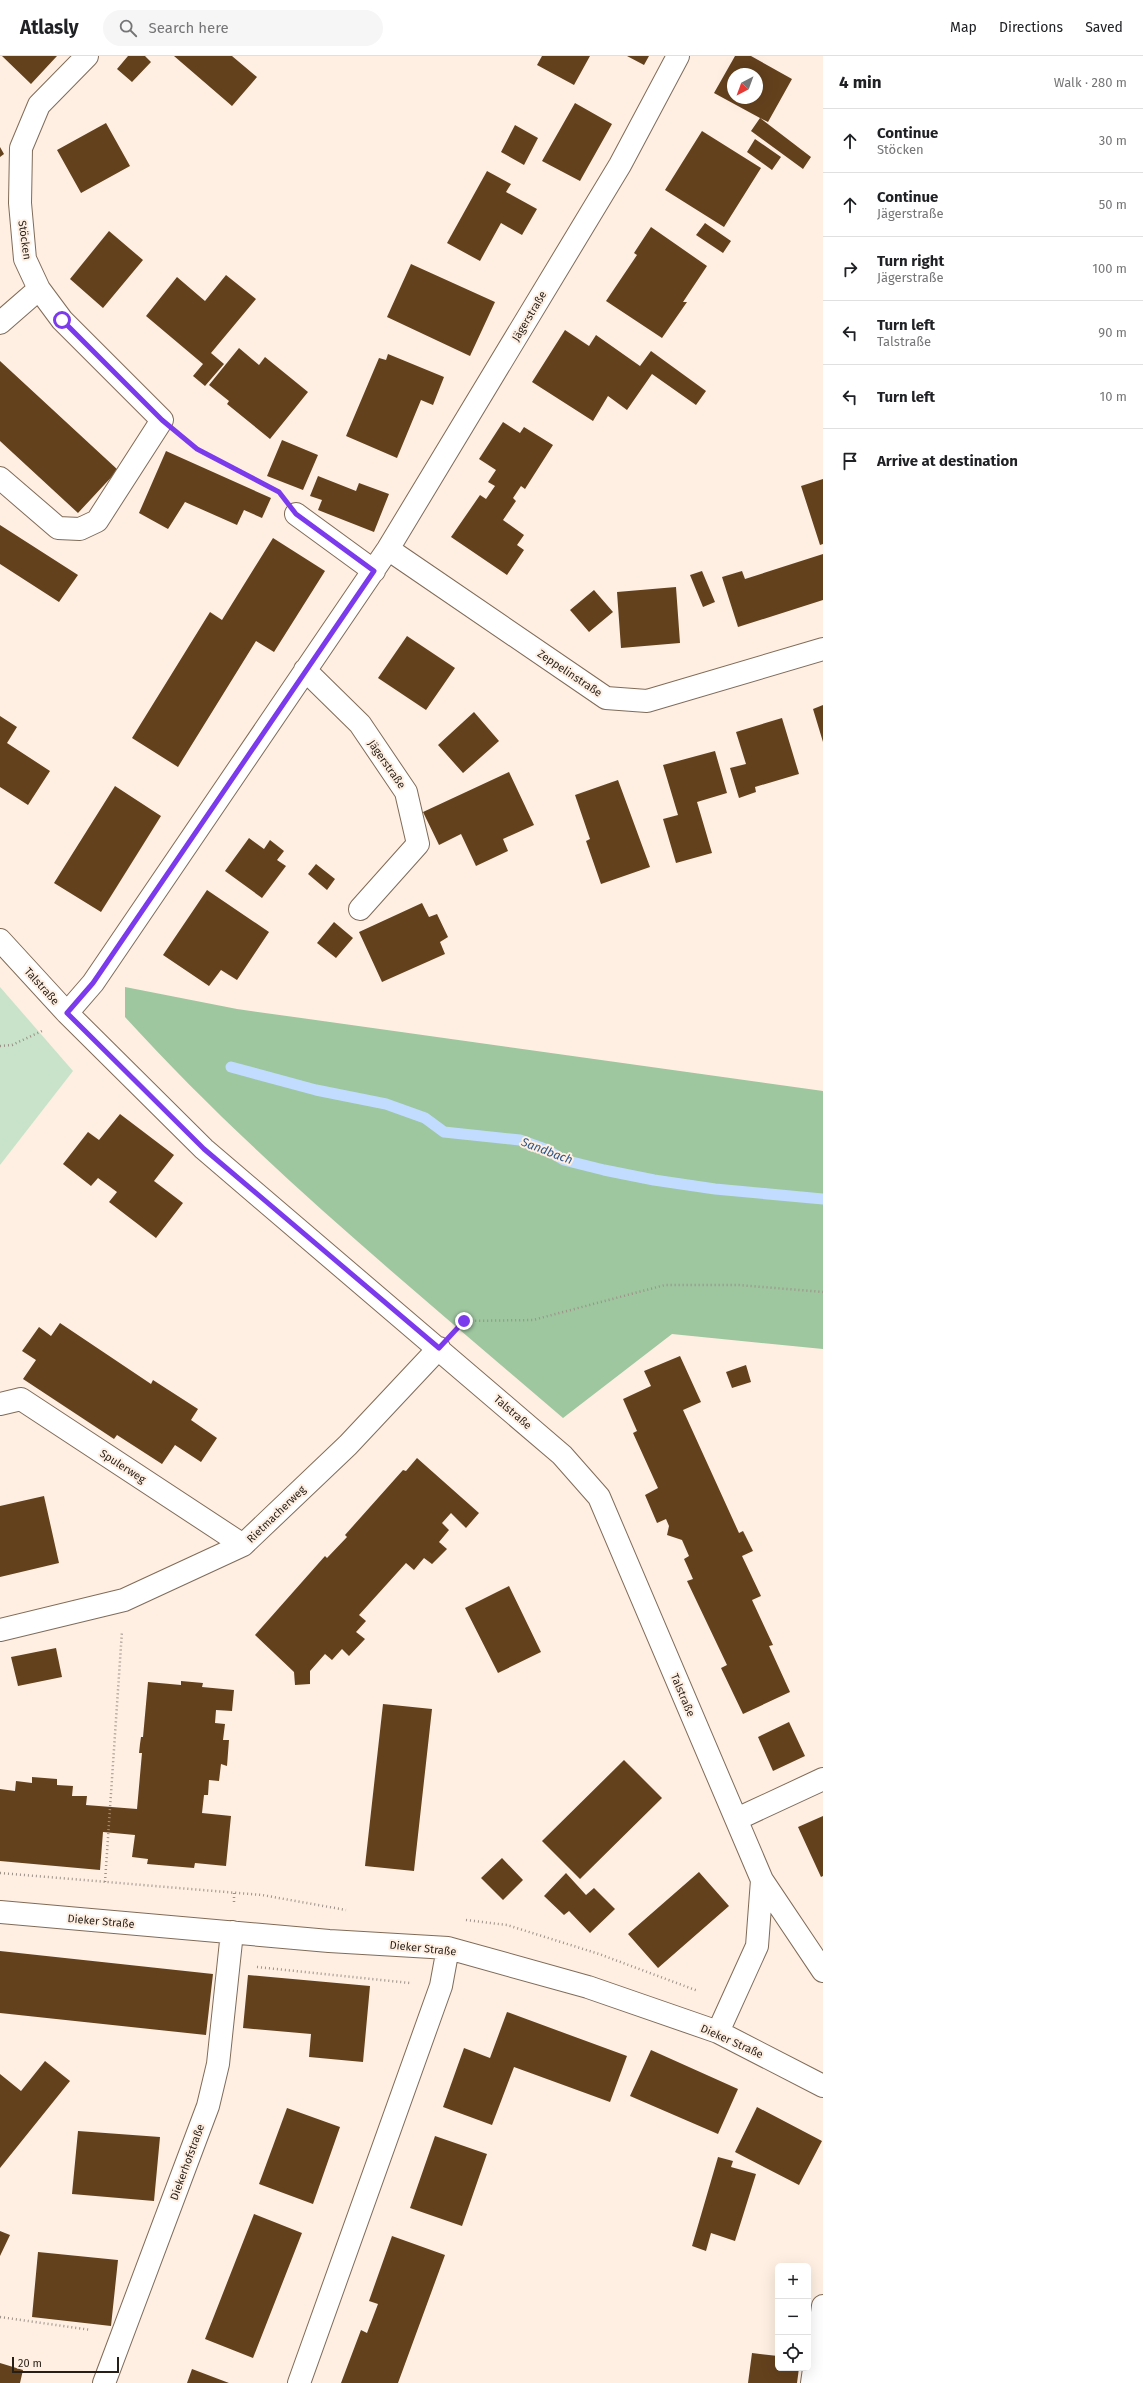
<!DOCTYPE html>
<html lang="en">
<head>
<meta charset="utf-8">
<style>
  :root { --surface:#fff; --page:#f6f6f6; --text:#202124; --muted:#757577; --line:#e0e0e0 }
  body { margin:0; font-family:"Fira Sans",sans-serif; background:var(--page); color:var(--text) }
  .controls { position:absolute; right:12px; bottom:12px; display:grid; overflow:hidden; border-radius:6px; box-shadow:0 4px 16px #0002 }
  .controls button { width:36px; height:36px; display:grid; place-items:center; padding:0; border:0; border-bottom:1px solid var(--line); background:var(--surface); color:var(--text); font:20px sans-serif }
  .compass { position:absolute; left:727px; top:12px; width:36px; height:36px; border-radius:50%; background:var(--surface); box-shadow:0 4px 16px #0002; rotate:221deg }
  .scale { position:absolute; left:12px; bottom:10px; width:107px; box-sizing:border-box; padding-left:4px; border:2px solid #271f17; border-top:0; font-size:11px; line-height:14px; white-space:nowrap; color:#271f17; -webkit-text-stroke:3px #feefe2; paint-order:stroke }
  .stop { position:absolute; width:12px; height:12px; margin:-9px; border:3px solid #7c3aed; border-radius:50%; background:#fff }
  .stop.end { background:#7c3aed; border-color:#fff; box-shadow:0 1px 4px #0008 }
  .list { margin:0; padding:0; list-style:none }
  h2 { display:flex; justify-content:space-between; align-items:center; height:52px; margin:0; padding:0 16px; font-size:17px }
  h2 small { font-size:13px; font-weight:400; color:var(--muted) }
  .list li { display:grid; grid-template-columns:26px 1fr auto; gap:12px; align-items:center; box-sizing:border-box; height:64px; padding:0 16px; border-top:1px solid var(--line) }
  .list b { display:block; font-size:15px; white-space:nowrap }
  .list p { margin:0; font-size:13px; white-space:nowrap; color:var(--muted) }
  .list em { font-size:13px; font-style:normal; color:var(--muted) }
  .icon { flex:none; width:22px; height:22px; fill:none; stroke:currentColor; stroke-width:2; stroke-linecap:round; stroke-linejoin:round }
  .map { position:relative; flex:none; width:823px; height:2327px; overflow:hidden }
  header { display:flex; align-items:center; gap:24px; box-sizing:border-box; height:56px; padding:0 20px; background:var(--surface); border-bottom:1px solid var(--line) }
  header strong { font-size:19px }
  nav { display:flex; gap:22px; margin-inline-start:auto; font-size:14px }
  .search { width:280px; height:36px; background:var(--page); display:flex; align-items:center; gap:10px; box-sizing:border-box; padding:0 14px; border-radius:22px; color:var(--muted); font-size:15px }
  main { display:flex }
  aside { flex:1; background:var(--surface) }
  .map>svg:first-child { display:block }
  .green { fill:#c9e3ca }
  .forest { fill:#9ec69f }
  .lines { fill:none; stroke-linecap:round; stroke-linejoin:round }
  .stream { stroke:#c1dcff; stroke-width:11 }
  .building { fill:#64411d; fill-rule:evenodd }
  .minor-casing { stroke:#806b58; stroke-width:24 }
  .path { stroke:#9d9187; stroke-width:2.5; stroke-dasharray:1 3; stroke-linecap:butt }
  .minor { stroke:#fff; stroke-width:22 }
  .route { stroke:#7c3aed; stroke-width:5 }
  .labels { text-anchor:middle; stroke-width:4; stroke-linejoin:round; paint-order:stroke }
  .street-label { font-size:11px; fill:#271f17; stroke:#feefe2 }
  .water-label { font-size:12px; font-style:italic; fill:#2c578c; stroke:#feefe2 }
</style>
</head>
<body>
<header>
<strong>Atlasly</strong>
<div class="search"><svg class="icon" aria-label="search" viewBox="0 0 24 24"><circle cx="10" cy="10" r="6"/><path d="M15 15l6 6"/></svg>Search here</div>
<nav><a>Map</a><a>Directions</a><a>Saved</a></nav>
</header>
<main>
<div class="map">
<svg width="823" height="2327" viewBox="0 0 823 2327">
  <rect width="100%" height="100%" fill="#feefe2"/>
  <path class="green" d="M0 931 73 1015 0 1109Z"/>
  <path class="forest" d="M125 931 237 953 823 1035V1293L672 1278 563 1362C413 1233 258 1107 125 961Z"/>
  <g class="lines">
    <path class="stream" d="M231 1011 316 1034 386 1048 425 1062 444 1076 520 1084 545 1093 564 1104 604 1114 654 1124 715 1133 823 1143"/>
  </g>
  <path class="building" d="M2 0H57L31 28Z
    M128 0H145L151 6 132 26 117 13Z
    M174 0H232L257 21 232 50Z
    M542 0H590L574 29 537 9Z
    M627 0H649L644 9Z
    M735 0H751L792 23 768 66 760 62 811 101 803 113 751 75 760 62 714 37ZM733 18H757V42H733Z
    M575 47 612 68 580 125 542 105Z
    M106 67 130 110 81 137 57 94Z
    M515 69 538 82 524 109 501 96Z
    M702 75 761 112 724 171 665 134Z
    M755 83 781 101 772 114 747 96Z
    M0 91 4 98 0 101Z
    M487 115 511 128 506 136 537 153 522 179 501 167 480 205 447 187Z
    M705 167 731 185 723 197 696 179Z
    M651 171 707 210 683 246H687L662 282 606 245 637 199 634 197Z
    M109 175 143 204 103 252 70 223Z
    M411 208 495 246 470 300 387 261Z
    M226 219 256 243 211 297 224 308 205 330 193 320 203 308 146 260 177 221 205 245Z
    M565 274 589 290 596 279 640 310 651 295 706 335 696 349 652 318 627 354 608 340 593 365 532 326Z
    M239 292 259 309 265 301 308 336 270 383 227 348 229 345 209 329Z
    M388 298 444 321 433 349 421 344 397 402 346 380 379 302 386 304Z
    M0 305 118 414 78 457 0 385Z
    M503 366 520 377 524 371 553 389 525 433 521 430 513 442 516 445 503 464 524 479 517 489 524 494 507 519 451 481 480 439 486 443 495 430 488 426 496 414 479 403Z
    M282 384 318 399 303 434 267 420Z
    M166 395 271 442 262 462 244 454 237 469 185 446 168 473 139 457Z
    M318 420 356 435 359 427 389 438 374 476 318 454 322 444 310 440Z
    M823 423V488L820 489 801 430Z
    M0 469 78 519 59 546 0 508Z
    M273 482 325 515 274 596 256 585 178 711 132 682 210 556 222 564Z
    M823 498V544L738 571 722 521 742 515 745 523Z
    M702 515 715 546 703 551 690 519Z
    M676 531 680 587 621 592 617 536Z
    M594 534 613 556 589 576 570 554Z
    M407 580 455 612 426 654 378 622Z
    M823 649V686L813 653Z
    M474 656 499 685 463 717 438 689Z
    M0 660 17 671 7 687 50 715 28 749 0 731Z
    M782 662 799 718 755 731 756 736 739 742 730 712 746 708 736 676Z
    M715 695 727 737 697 746 712 797 676 807 663 763 678 759 663 709Z
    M509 716 534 769 503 783 508 795 476 810 461 778 439 789 423 756Z
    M618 724 650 811 601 828 586 785 590 783 575 739Z
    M115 730 161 760 101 856 54 827Z
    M249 782 264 793 270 784 284 795 277 804 286 810 262 842 225 815Z
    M316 808 335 823 327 834 308 818Z
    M207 834 269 876 237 924 221 914 209 930 163 899Z
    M422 847 429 861 437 858 448 881 440 886 445 898 382 926 359 876Z
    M334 866 353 882 336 902 317 887Z
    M120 1058 174 1099 154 1125 183 1147 156 1182 109 1146 117 1136 98 1122 91 1130 63 1108 88 1076 99 1084Z
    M60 1267 151 1328 153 1324 198 1353 191 1364 217 1382 201 1406 175 1389 162 1408 117 1379 114 1383 23 1323 36 1304 22 1295 39 1271 51 1280Z
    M680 1300 701 1346 683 1354 739 1477 743 1475 753 1495 742 1500 761 1540 752 1544 773 1589 769 1590 790 1636 743 1658 721 1612 727 1609 687 1525 693 1523 684 1503 689 1500 682 1484 667 1479 669 1470 666 1463 657 1467 645 1439 658 1432 633 1377 637 1375 623 1343 651 1330 644 1315Z
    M746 1309 751 1326 732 1332 726 1316Z
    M417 1402 479 1457 466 1472 451 1457 442 1467 449 1474 439 1486 447 1493 432 1508 424 1502 414 1514 406 1507 359 1559 366 1565 356 1576 365 1583 349 1600 342 1593 332 1604 325 1598 310 1615V1628L295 1629 294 1616 255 1579 325 1500 327 1502 347 1481 345 1479 403 1414 406 1415Z
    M44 1440 59 1507 0 1521V1450Z
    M509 1530 541 1596 498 1617 465 1552Z
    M56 1592 62 1621 18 1630 11 1601Z
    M181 1625 203 1627 202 1631 234 1634 232 1655 216 1654 215 1667 225 1668 223 1684H229L227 1710 221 1708 219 1725 209 1724 208 1739H204L202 1757 231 1760 226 1810 195 1807 194 1812 147 1808 148 1803 132 1801 135 1779 103 1776 100 1814 0 1805V1733L15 1735 16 1725 32 1727V1721L57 1723V1729L73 1730 72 1740H87L86 1749 137 1753 142 1697H139L140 1688 141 1681H143L148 1626 181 1629Z
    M383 1648 432 1653 414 1815 365 1810Z
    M789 1666 805 1700 773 1715 758 1681Z
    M624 1704 662 1742 580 1823 542 1785Z
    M823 1760V1820L821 1821 798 1771Z
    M502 1802 523 1824 503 1844 481 1822Z
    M699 1816 729 1850 658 1912 628 1878Z
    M566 1817 586 1839 594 1832 615 1853 590 1877 569 1855 564 1859 544 1840Z
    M0 1895 213 1918 206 1979 0 1957Z
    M248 1919 370 1930 363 2006 309 2001 311 1978 243 1972Z
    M507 1956 627 2000 610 2046 514 2011 492 2069 443 2051 464 1992 490 2002Z
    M651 1994 738 2033 718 2078 630 2040Z
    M45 2005 70 2025 0 2112V2018L21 2035Z
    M757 2051 822 2085 799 2129 735 2096Z
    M287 2052 340 2071 313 2148 259 2128Z
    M78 2075 160 2081 154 2145 72 2138Z
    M435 2080 487 2098 462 2170 410 2152Z
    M718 2101 733 2105 731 2111 756 2118 735 2185 711 2177 706 2195 692 2190Z
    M254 2158 302 2177 253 2302 205 2283Z
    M0 2175 10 2179 0 2200Z
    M392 2180 445 2199 398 2327H341L361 2274 367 2277 378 2248 369 2245Z
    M38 2196 118 2204 111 2270 32 2261Z
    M752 2297 778 2300V2312H799L797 2327H748Z
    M0 2307 23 2314 20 2327H0Z
    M192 2313 229 2327H187Z"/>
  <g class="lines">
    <defs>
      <path id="minor" d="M0 267 39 233
        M0 422 58 472 80 473 97 465 162 364 62 264 39 233 25 203 20 147 21 92 39 49 87 0
        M296 458 374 515
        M388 493 606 642 647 645 823 593
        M305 614 360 668 406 736 418 788 360 853
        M0 884 67 957 204 1093 562 1399 599 1441 762 1824 757 1890 718 1976
        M67 957 93 927 388 493 620 109 678 0
        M0 1348 21 1343 243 1489
        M0 1574 124 1544 243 1489 348 1389 439 1292
        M737 1763 823 1723
        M762 1824 823 1915
        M0 1856 329 1885 448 1892 588 1931 718 1976 823 2030
        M104 2327 208 2050 218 2008 232 1876
        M299 2327 441 1930 448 1892
        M812 2327 823 2250"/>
    </defs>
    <use href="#minor" class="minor-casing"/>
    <path class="path" d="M186 384C213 405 246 419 277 435
      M0 990 12 989 42 975
      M458 1271 463 1265 533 1264 665 1229H739L823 1236
      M0 1817 262 1839 346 1854
      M105 1826 122 1575
      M234 1846V1837
      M466 1864 507 1869 599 1898 698 1935
      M257 1911 410 1927
      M0 2261 91 2274"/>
    <use href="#minor" class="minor"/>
  </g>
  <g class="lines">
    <path class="route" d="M62 264 162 364 197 393 279 436 296 458 374 515 93 927 67 957 204 1093 439 1292 464 1265"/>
  </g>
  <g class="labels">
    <g class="street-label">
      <text transform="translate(25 184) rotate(82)" y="4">Stöcken</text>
      <text transform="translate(529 260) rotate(-59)" y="4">Jägerstraße</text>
      <text transform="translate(570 617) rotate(34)" y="4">Zeppelinstraße</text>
      <text transform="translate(387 708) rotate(55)" y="4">Jägerstraße</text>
      <text transform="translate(42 930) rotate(48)" y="4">Talstraße</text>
      <text transform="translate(513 1356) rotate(41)" y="4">Talstraße</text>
      <text transform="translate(123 1410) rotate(33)" y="4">Spulerweg</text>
      <text transform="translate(276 1458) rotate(-44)" y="4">Rietmacherweg</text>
      <text transform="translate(683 1639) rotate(67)" y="4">Talstraße</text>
      <text transform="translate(101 1865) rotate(5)" y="4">Dieker Straße</text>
      <text transform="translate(423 1892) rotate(6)" y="4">Dieker Straße</text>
      <text transform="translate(732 1985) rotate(24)" y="4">Dieker Straße</text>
      <text transform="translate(187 2106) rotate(-70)" y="4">Diekerhofstraße</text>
    </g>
    <g class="water-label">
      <text transform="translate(547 1095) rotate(21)" y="4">Sandbach</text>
    </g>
  </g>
</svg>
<div class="controls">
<button>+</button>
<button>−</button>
<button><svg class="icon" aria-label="locate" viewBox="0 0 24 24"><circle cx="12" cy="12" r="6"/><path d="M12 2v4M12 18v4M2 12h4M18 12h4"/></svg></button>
</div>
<svg class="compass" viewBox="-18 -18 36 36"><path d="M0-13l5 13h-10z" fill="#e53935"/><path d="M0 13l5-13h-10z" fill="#757577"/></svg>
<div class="scale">20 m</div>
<div class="stop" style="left:62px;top:264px"></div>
<div class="stop end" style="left:464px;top:1265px"></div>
</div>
<aside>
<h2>4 min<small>Walk · 280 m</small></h2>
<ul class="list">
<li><svg class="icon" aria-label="ahead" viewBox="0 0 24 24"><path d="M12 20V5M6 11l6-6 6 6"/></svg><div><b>Continue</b><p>Stöcken</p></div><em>30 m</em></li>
<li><svg class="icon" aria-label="ahead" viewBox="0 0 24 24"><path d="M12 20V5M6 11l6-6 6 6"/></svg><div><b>Continue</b><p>Jägerstraße</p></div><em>50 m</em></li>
<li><svg class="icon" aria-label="right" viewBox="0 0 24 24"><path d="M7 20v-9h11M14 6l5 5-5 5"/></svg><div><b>Turn right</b><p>Jägerstraße</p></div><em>100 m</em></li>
<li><svg class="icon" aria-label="left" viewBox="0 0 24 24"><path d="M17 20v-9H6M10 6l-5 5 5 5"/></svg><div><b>Turn left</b><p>Talstraße</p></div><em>90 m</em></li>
<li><svg class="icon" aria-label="left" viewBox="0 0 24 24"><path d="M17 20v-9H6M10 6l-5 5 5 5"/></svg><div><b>Turn left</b></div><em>10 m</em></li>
<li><svg class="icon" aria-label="arrive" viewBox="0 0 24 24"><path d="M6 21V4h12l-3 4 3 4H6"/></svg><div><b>Arrive at destination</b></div></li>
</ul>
</aside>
</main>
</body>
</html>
